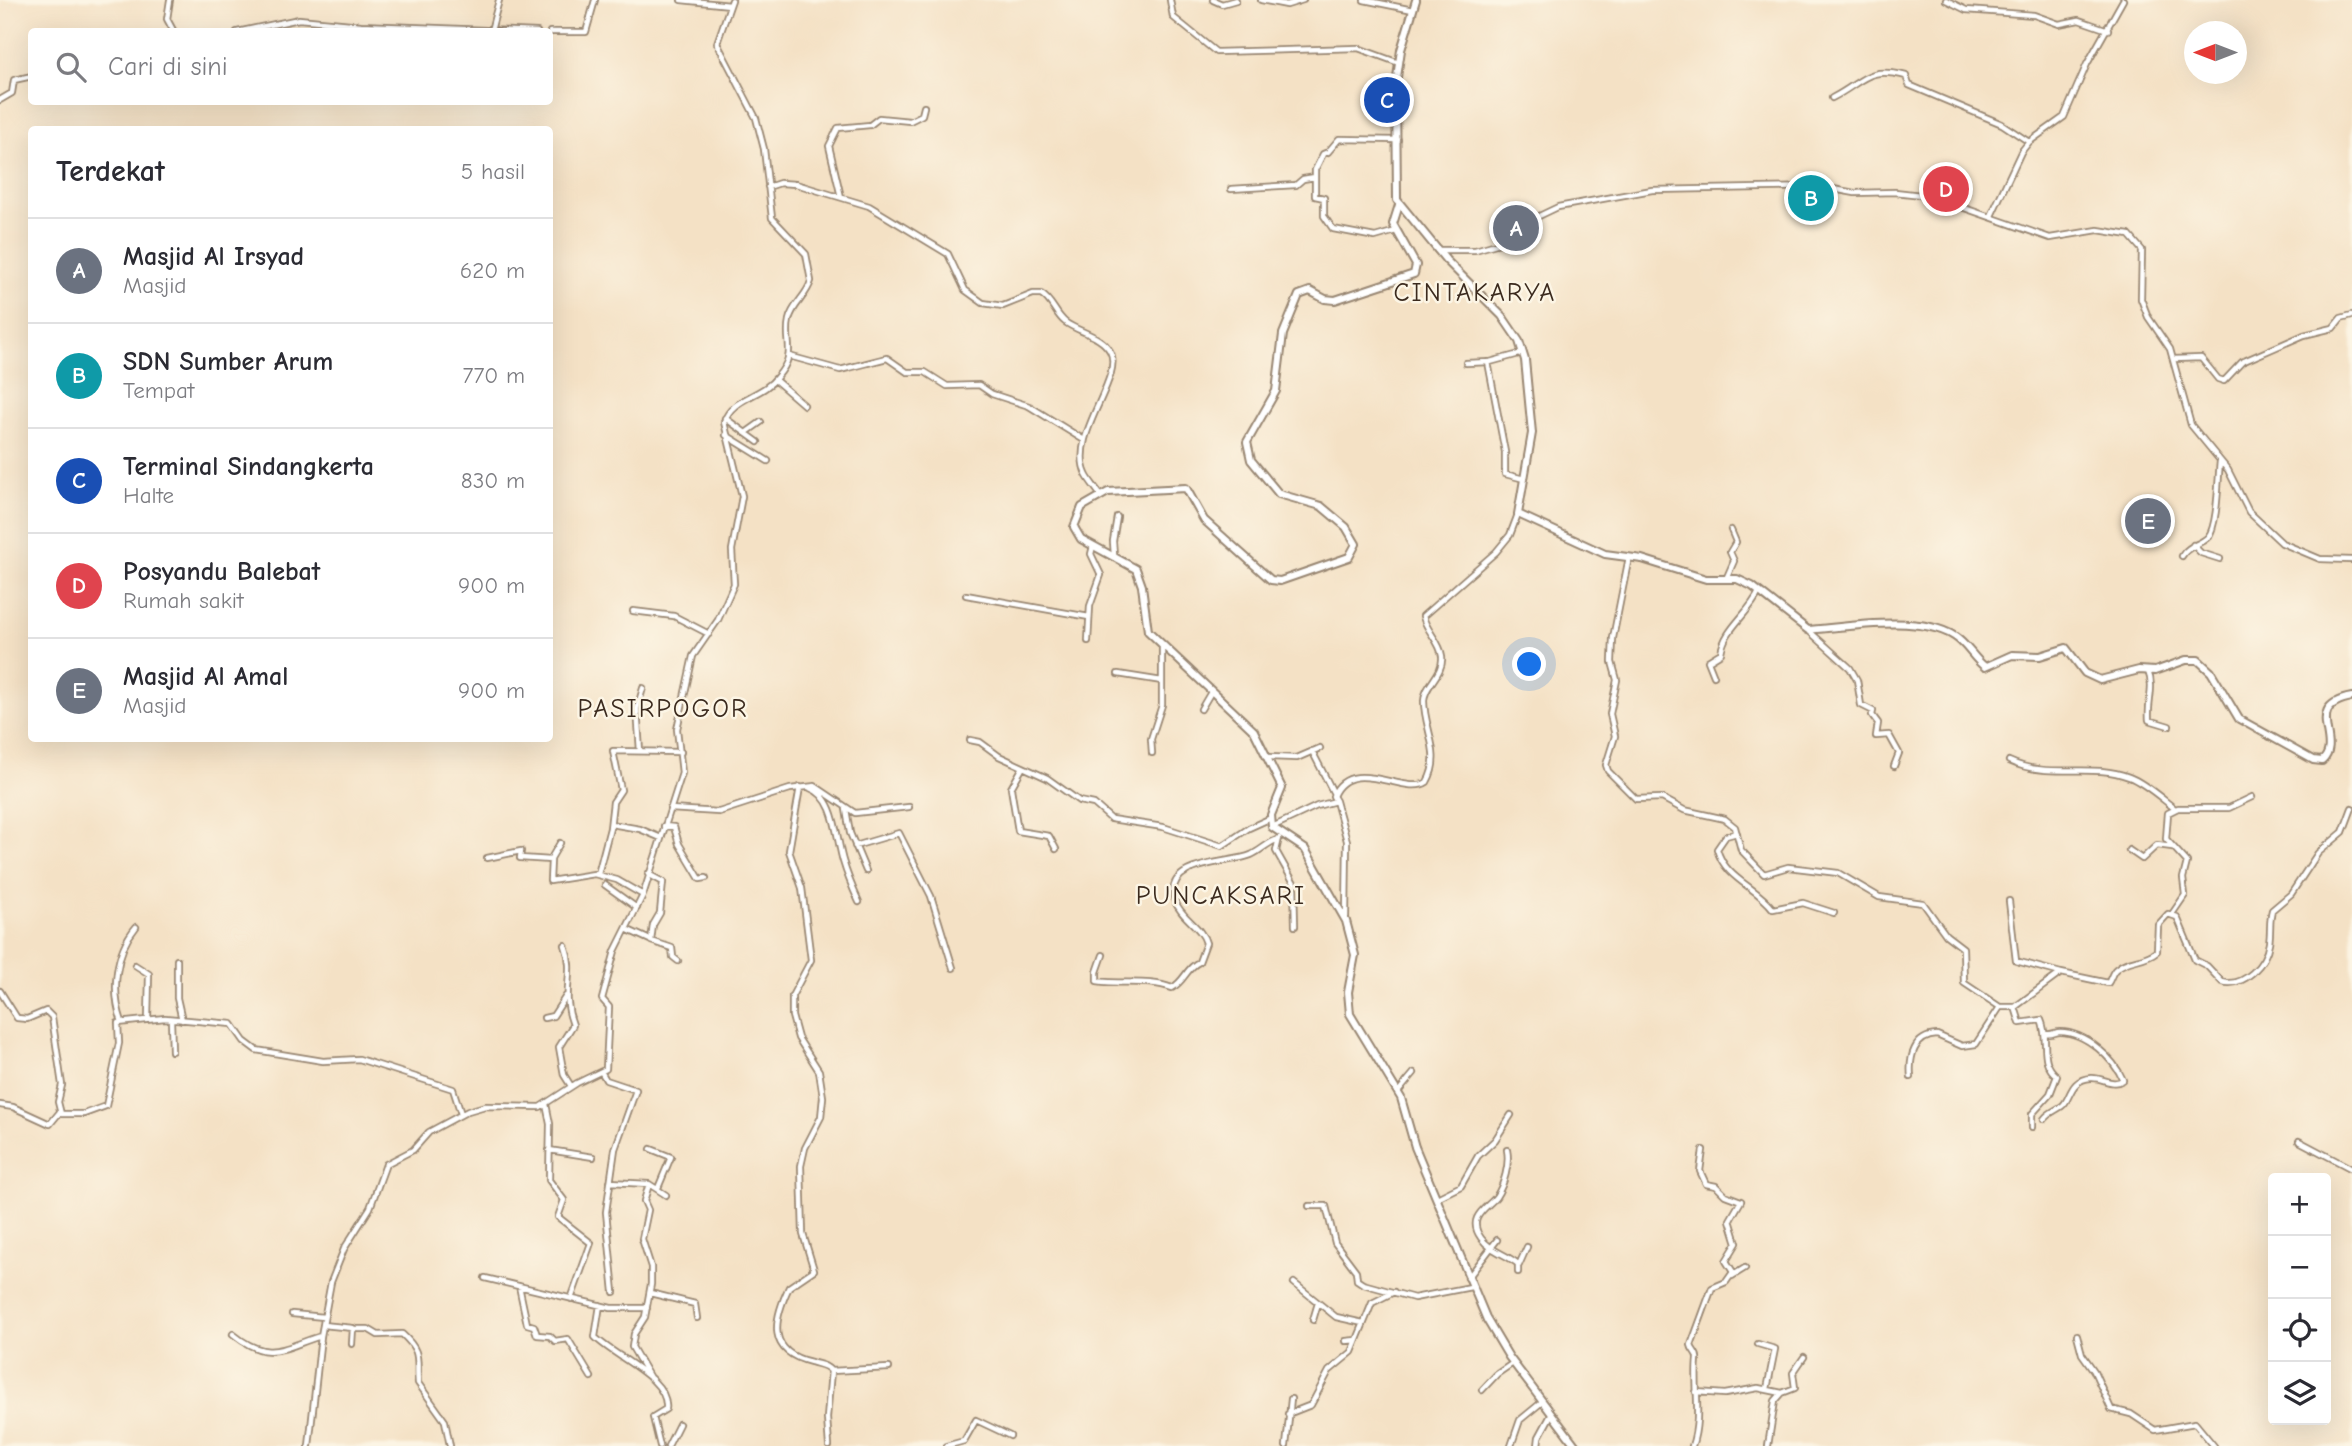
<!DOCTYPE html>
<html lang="id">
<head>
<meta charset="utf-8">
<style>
  :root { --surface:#fff; --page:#f7f7f7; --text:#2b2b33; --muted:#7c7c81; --line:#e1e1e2; --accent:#0b8043 }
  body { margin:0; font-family:"Comic Neue",sans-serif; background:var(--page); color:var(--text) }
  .controls { position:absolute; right:21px; bottom:21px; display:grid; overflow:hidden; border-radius:7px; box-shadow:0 7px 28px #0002 }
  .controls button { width:63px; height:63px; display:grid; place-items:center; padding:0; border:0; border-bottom:2px solid var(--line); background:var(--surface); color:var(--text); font:35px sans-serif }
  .compass { position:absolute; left:2184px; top:21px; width:63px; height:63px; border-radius:50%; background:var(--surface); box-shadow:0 7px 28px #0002; rotate:270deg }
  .you { position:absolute; left:1530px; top:665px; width:24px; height:24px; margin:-18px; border:5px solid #fff; border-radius:50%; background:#1a73e8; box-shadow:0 0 0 10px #1a73e833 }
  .badge { display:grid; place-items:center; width:46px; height:46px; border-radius:50%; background:var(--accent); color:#fff; font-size:23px; font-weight:700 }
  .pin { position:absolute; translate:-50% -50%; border:4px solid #fff; box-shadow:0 2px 7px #0006 }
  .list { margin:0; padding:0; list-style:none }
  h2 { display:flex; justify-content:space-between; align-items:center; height:91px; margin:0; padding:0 28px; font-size:30px }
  h2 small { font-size:23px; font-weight:400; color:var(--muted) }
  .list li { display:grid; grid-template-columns:46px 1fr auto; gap:21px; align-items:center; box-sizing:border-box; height:105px; padding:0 28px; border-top:2px solid var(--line) }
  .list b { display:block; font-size:26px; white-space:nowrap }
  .list p { margin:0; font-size:23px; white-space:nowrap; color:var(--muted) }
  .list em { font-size:23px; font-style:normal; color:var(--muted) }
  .icon { flex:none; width:38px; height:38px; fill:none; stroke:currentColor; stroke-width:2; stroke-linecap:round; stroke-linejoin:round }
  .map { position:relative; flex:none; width:2352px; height:1446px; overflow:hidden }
  .search { position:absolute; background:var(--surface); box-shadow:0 7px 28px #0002; left:28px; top:28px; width:525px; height:77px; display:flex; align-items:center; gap:18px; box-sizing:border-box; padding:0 24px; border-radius:7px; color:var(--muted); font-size:26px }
  .panel { position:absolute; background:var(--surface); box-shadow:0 7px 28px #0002; left:28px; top:126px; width:525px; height:616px; border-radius:7px }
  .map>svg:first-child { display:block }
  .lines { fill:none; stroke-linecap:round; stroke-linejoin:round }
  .street-casing { stroke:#988672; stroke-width:8 }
  .secondary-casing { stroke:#988672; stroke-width:10 }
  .street { stroke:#fff; stroke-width:4.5 }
  .secondary { stroke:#fff; stroke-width:6 }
  .labels { text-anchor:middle; stroke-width:5; stroke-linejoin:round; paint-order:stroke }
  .quarter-label { font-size:26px; letter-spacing:2px; fill:#3b2a1e; stroke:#fcf5e5 }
</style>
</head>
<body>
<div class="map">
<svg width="2352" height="1446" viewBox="0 0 2352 1446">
  <rect width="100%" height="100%" fill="#fcf5e5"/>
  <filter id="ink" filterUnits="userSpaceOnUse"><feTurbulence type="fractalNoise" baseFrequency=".0143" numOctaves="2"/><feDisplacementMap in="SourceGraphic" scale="14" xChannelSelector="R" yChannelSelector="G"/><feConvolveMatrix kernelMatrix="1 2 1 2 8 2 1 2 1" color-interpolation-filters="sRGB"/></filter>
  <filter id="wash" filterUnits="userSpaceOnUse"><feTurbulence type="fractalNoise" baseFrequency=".00686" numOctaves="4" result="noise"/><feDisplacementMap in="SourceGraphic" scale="28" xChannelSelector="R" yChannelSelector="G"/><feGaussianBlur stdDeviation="1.57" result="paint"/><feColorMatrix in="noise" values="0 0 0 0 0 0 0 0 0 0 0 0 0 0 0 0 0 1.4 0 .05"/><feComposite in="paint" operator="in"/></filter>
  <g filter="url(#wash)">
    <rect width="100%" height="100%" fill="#f4e1c5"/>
  </g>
  <g filter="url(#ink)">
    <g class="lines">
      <defs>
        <path id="street" d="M170 0 167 19 174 32
          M681 0 730 5
          M1170 0 1173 17 1216 52 1358 48 1399 63
          M1213 0 1222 4 1236 0
          M1261 0 1287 5 1303 0
          M1364 0 1413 10
          M1946 0 1966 10 2034 15 2059 24 2079 20 2108 30
          M491 31 499 0
          M237 32 299 19 361 25 537 32
          M550 32H586L595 0
          M1832 98C1865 81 1866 66 1906 76L1909 85 2002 124 2029 142
          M0 100 12 93 14 80 32 76
          M768 187 780 183 796 184 869 206 948 254 965 290 983 303 1003 306 1033 294H1041C1052 300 1055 314 1065 322 1078 332 1101 335 1110 351 1125 377 1068 435 1086 474 1089 481 1097 489 1101 496
          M1231 189 1296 185 1303 179 1315 177
          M841 197 829 146 838 128 870 125 879 118 910 121 922 115 924 107
          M1991 216 2021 152 2029 142 2064 117 2087 64 2123 0
          M1396 231 1375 237 1333 229 1324 216V198L1315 196V170L1323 154 1328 152 1339 139 1398 140
          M1437 250H1475L1503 242 1510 218 1518 215 1537 217 1558 207 1652 190 1822 187 1855 193 1895 192 1930 196 2050 238 2098 230 2129 235 2142 250 2141 299 2148 317 2170 349 2191 425 2228 470 2249 512 2282 543 2320 559 2352 560
          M789 356 840 370 887 358 907 372H925L947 386 979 385 992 394 1029 406 1084 440
          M2174 359 2201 358 2218 379 2224 381 2242 362 2304 335 2333 328 2341 318 2352 315
          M1488 362 1505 452V474L1524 479
          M1466 363 1490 362 1523 353
          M775 380 804 405
          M725 418 758 442
          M747 432 761 422
          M726 435 768 461
          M2193 545 2201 553 2220 559
          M1114 555 1113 541 1117 517
          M2182 556C2188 545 2200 545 2208 537 2218 526 2218 478 2220 461
          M1629 557 1613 638 1612 662 1617 680 1610 714 1615 736 1606 765 1608 771 1636 799 1662 798 1684 810 1725 819 1735 827 1741 850 1764 874 1788 867 1838 873 1879 897 1923 903 1946 935 1963 948 1964 983 2000 1007H2015L2061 973 2108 983C2111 979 2112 972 2116 969 2128 958 2144 962 2157 951L2158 925 2168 914 2177 917 2195 960 2207 966 2222 982C2244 988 2266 964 2269 943 2271 932 2269 921 2272 910L2291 894 2318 853 2343 832 2352 808
          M1727 577 1734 561 1730 552 1736 542 1731 530
          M966 595 1089 617
          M633 611 674 616 709 634
          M1808 630 1850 668 1857 680 1861 705 1873 711 1872 715 1878 723 1876 736 1889 735 1899 753 1894 766
          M1088 641 1090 606 1101 575 1091 554 1093 546
          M2148 671C2155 688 2147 702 2149 720L2169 726
          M1118 674 1162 681
          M1714 676 1708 661 1721 653C1724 629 1748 615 1759 592
          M1201 709 1211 692
          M970 740 980 742 999 756 1047 778 1079 801 1094 804 1111 819 1163 827 1222 846 1249 828 1271 818
          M640 751 637 709 643 688
          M1312 751 1334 794
          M1152 753 1151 739 1162 705V646
          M1269 757 1297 758 1320 748
          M2009 761C2049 780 2090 762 2129 777 2145 783 2161 798 2174 808
          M1023 767 1011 788 1018 831 1049 836 1056 849
          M800 787 789 851 802 888 811 960 792 996V1016L798 1038 819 1071 823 1097 821 1117 805 1148 801 1166 803 1234 814 1270 789 1287C773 1321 767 1352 811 1362 819 1365 825 1364 831 1371L827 1418 829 1446
          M810 788C836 797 836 838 843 861 847 875 853 889 859 902
          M1336 801 1347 841 1346 917
          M670 809 719 812 790 789 815 786 855 813 909 807
          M846 809 850 833 866 871
          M611 824 640 829 661 838
          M664 826 674 827 679 844 700 879 706 878
          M1272 827 1317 806 1336 801 1333 796C1351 754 1406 797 1427 782 1443 755 1424 729 1424 701 1424 685 1444 675 1442 656 1440 641 1426 631 1423 616L1496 552 1510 535 1518 514
          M1737 833 1726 836 1717 849C1725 879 1756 886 1773 909L1803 903 1834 913
          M1279 838 1276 851 1294 883 1295 926
          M855 846 899 833 931 896 953 968
          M2129 850 2142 859 2157 845 2172 847
          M487 858 521 851 520 858 551 860 550 881 594 874 617 880 643 895
          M550 860 560 843
          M598 874 610 828 613 802 621 790 613 751 681 752
          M648 874 663 882 660 913 653 925 651 941 672 948 673 957 678 961
          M605 885 637 908
          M2009 901 2016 961 2061 973
          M2172 914 2185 895 2183 878 2187 862 2166 839 2168 813 2178 808H2229L2252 797
          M626 929 650 940
          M565 945C576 975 560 991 573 1025L559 1047 564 1075 571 1086
          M1103 955 1097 972V981C1122 985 1149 979 1172 988 1185 981 1186 968 1199 962L1206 943C1202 927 1181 918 1175 901 1162 860 1230 864 1251 855 1262 850 1268 842 1279 839
          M177 960V998L182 1020
          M135 965 149 974 148 1019
          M0 991 17 1018 27 1019 46 1011 52 1017 62 1085 58 1102 61 1114H84L106 1106 119 1043 118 1023 165 1018 232 1024 244 1041 256 1050 323 1061 359 1059 453 1089 461 1114
          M2015 1007 2020 1023 2041 1020C2050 1040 2038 1061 2057 1076L2050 1094 2032 1114V1127
          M544 1018 553 1016 566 996
          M171 1019 172 1051
          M122 1022C111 991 115 952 136 927
          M602 1073 606 1080 636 1090 615 1149 606 1212 614 1292
          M1911 1077C1909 1057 1914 1036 1937 1035L1962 1046 1976 1044 2000 1007
          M1398 1092 1414 1073
          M546 1104 550 1124 549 1180 564 1200 558 1217 591 1243 571 1299
          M0 1105 13 1107 50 1124 59 1113
          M2044 1119C2049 1112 2055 1111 2062 1106 2071 1100 2069 1079 2091 1078 2103 1077 2112 1087 2123 1080 2114 1059 2086 1032 2060 1032 2054 1032 2054 1035 2046 1034
          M2299 1141 2352 1169
          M651 1149 671 1157 658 1188
          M549 1150 593 1157
          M1507 1150C1510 1164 1504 1185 1496 1197 1487 1208 1466 1217 1481 1238 1490 1251 1506 1254 1518 1264V1272
          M610 1182 649 1184 666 1195
          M649 1184 644 1201 648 1210 642 1239 651 1267V1284L645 1317 634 1334 632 1347 650 1378
          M1437 1198 1461 1186 1478 1156 1495 1140 1511 1115
          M1309 1206H1326L1335 1243 1356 1271 1357 1280 1363 1284 1414 1298 1471 1287
          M1519 1265 1527 1247
          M1732 1276 1745 1268
          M485 1278 611 1308H647
          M1468 1278 1497 1240
          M1294 1283 1336 1317 1363 1323
          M519 1286 527 1324 534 1326 537 1335 550 1336 555 1341 568 1339 591 1377
          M650 1293 695 1304 697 1318
          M600 1305 595 1337C614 1357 670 1378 666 1409L653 1417 660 1446
          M292 1314 324 1317
          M1313 1320 1318 1303
          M323 1325 353 1328 352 1344
          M354 1329H368L378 1335 402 1334C423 1353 416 1359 418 1383L445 1421 450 1446
          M233 1334C270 1364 283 1347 321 1336
          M2077 1335 2082 1354 2094 1371 2111 1409 2131 1414 2155 1430 2195 1423 2214 1446
          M1346 1341 1356 1340
          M1758 1344 1775 1349 1767 1389
          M831 1371 889 1368
          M1482 1390 1497 1374 1513 1363
          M1696 1392 1725 1394 1758 1388 1782 1393 1775 1401 1768 1446
          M1782 1393 1795 1388 1793 1373 1804 1357
          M1288 1414 1311 1405 1329 1371 1352 1352 1372 1303 1394 1292
          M309 1446 321 1336 331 1282 344 1249 370 1208 386 1164 413 1150 429 1132 468 1111 485 1106 540 1107 577 1083 606 1069 609 1007 602 999 615 951 643 895 682 773 677 729 693 656 718 620 734 584 732 550 742 496 724 422C732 397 762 397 777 377 798 353 784 343 789 320 792 305 807 296 811 281L806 254 772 218 764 149 756 118 717 43 732 0
          M668 1446 679 1424
          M946 1446 964 1441 976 1420 1010 1436
          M1286 1446 1291 1399
          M1511 1446 1520 1420 1542 1402
          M1538 1446 1539 1437 1551 1415
          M1692 1446C1702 1417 1694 1388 1697 1359 1698 1353 1692 1351 1691 1345L1712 1288 1726 1282 1733 1272 1726 1261 1737 1243 1730 1220 1741 1201 1725 1195 1716 1186 1706 1184 1700 1171 1703 1150"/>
        <path id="secondary" d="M1416 0 1401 50 1396 84 1397 200 1446 260 1502 316 1519 341 1525 360 1532 433 1518 514 1605 554 1642 559 1706 579H1737L1752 586 1808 630C1846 627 1920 614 1954 636 1967 644 1973 658 1985 667L2012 655 2040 656 2066 648 2085 673 2100 680 2139 670 2155 671 2186 660H2198L2211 672 2239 719 2313 760 2322 761C2344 742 2301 706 2352 697
          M1399 205 1393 224 1416 265 1414 274 1335 300 1325 299 1310 291 1299 295 1283 334 1276 391 1247 442 1251 460 1279 494 1321 506 1346 527 1356 544 1349 557 1280 581 1271 580 1204 520 1186 488 1108 492 1082 507 1074 527 1081 539 1136 569 1142 586 1148 631 1254 731 1282 788 1271 815 1272 827 1305 849 1346 921 1355 955 1348 992 1350 1014 1401 1098 1415 1147 1487 1320 1509 1357 1576 1446"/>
      </defs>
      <use href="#street" class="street-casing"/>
      <use href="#secondary" class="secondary-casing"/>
      <use href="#street" class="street"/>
      <use href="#secondary" class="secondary"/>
    </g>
  </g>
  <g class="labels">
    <g class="quarter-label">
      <text x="1475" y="301">CINTAKARYA</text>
      <text x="663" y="717">PASIRPOGOR</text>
      <text x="1221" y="904">PUNCAKSARI</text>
    </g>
  </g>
</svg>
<div class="controls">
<button>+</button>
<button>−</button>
<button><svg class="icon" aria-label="locate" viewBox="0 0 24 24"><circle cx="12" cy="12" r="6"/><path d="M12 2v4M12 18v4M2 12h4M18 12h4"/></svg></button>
<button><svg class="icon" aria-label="layers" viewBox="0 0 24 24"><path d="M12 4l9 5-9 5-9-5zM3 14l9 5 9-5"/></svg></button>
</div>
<svg class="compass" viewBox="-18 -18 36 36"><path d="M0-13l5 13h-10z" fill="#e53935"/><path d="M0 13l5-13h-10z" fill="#7c7c81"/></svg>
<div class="you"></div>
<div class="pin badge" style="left:1516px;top:228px;background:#6b7280">A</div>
<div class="pin badge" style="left:1811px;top:198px;background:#0f9aa8">B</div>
<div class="pin badge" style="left:1387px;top:100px;background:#1a4fb4">C</div>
<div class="pin badge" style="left:1946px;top:189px;background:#e0444e">D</div>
<div class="pin badge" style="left:2148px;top:521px;background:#6b7280">E</div>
<div class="search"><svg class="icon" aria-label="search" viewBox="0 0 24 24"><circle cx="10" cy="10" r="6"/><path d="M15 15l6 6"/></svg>Cari di sini</div>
<section class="panel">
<h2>Terdekat<small>5 hasil</small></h2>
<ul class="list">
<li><span class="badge" style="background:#6b7280">A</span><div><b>Masjid Al Irsyad</b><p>Masjid</p></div><em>620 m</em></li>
<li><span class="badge" style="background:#0f9aa8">B</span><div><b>SDN Sumber Arum</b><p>Tempat</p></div><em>770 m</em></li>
<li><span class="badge" style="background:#1a4fb4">C</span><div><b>Terminal Sindangkerta</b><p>Halte</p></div><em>830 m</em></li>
<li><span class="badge" style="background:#e0444e">D</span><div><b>Posyandu Balebat</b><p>Rumah sakit</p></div><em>900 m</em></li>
<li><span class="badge" style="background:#6b7280">E</span><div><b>Masjid Al Amal</b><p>Masjid</p></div><em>900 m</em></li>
</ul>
</section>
</div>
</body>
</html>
